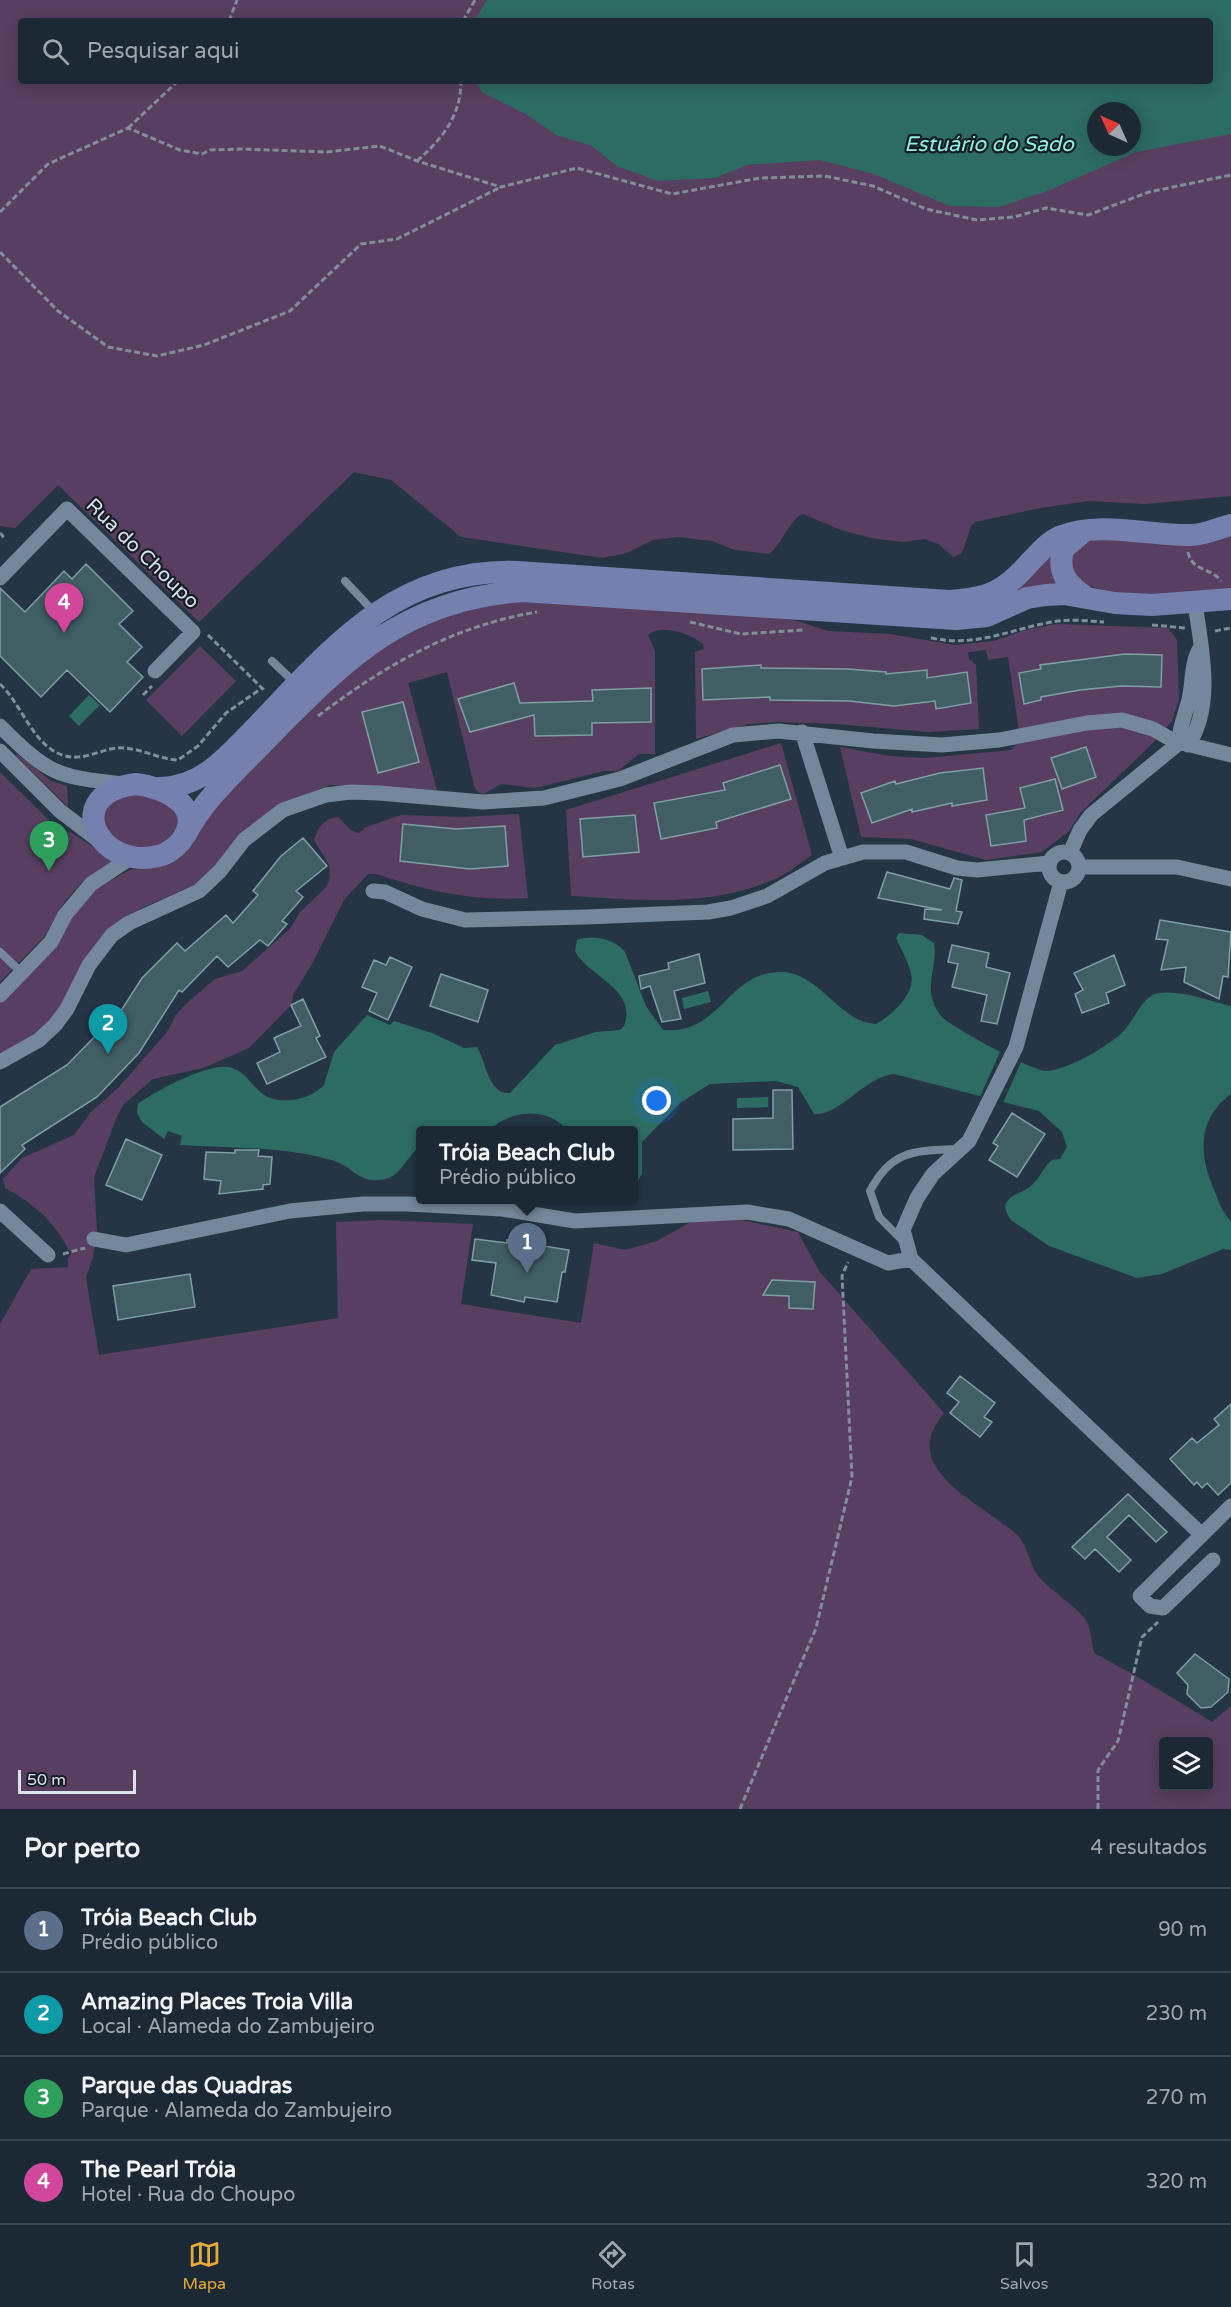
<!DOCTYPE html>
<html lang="pt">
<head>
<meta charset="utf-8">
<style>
  :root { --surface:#1c2834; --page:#25303c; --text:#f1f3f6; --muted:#a0a6ac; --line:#3a444f; --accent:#e6ad36 }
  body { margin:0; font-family:"Varela Round",sans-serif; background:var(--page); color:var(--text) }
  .controls { position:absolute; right:18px; bottom:18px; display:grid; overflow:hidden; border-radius:6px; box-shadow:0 3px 15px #0003 }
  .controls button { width:54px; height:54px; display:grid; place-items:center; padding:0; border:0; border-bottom:2px solid var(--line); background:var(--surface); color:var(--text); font:30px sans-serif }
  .compass { position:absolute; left:1087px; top:102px; width:54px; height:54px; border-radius:50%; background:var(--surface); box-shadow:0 3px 15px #0003; rotate:315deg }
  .scale { position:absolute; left:18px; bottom:15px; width:118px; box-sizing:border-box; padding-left:6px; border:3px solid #d9e3ee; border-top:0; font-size:16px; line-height:21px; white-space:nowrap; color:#d9e3ee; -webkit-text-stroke:4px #151c24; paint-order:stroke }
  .you { position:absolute; left:657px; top:1101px; width:21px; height:21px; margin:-15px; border:4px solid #fff; border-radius:50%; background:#1a73e8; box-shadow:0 0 0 9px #1a73e833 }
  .badge { display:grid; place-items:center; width:39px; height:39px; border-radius:50%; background:var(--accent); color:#fff; font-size:20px; font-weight:700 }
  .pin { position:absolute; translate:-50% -50px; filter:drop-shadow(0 2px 3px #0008) }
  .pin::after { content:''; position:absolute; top:32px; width:21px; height:18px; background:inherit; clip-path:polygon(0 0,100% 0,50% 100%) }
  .popup { position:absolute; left:416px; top:1126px; width:222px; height:78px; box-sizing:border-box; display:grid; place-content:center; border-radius:6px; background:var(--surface); filter:drop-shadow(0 2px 4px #0005); font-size:20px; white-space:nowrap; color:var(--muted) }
  .popup b { font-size:22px; color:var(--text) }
  .popup::after { content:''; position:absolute; left:50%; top:100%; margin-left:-12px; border:12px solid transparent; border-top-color:var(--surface) }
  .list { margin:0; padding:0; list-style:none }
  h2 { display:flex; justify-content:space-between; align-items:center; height:78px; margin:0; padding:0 24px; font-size:26px }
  h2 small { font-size:20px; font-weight:400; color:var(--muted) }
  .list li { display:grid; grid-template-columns:39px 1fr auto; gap:18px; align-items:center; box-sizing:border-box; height:84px; padding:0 24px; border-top:2px solid var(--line) }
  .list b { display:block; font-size:22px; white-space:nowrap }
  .list p { margin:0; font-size:20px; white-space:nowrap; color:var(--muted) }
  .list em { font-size:20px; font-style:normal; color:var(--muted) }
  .icon { flex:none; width:33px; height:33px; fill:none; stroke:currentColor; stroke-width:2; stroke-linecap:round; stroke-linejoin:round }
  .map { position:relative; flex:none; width:1231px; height:1809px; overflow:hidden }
  .search { position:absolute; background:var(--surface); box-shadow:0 3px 15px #0003; left:18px; right:18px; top:18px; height:66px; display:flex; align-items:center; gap:15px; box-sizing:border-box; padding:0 21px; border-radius:6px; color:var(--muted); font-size:22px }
  .sheet { height:414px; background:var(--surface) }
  nav { display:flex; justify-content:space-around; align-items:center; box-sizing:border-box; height:84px; border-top:2px solid var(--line); background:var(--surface); font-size:16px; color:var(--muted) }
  nav a { display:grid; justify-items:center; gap:3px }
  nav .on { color:var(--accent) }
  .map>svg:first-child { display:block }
  .green { fill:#583f61; fill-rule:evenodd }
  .water { fill:#2d6c63; fill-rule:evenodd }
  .pier { fill:#253546 }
  .building { fill:#415e65; stroke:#7f9ea6; stroke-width:1.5 }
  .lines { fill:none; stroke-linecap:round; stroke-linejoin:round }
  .path { stroke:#808d9b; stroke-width:3; stroke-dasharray:6 3; stroke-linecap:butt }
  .lane { stroke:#75889b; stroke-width:8 }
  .street { stroke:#75889b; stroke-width:15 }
  .secondary { stroke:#7580af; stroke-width:22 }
  .labels { text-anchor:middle; stroke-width:4.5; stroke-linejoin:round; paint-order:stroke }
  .street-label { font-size:20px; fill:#d9e3ee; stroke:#151c24 }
  .water-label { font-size:21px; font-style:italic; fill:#8ef2e1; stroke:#151c24 }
</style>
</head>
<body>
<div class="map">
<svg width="1231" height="1809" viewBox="0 0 1231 1809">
  <rect width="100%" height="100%" fill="#253546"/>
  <path class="green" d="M0 0H847L923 21H21V81H1210L1231 78V496L1145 504 1089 501 1040 508 975 522 971 526 962 553 954 557 938 544 925 539 902 542 871 538 841 530 803 514C791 518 783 542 770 554L735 550 712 541 677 537 653 540 627 553 603 558 461 537 391 480 354 472 199 622 58 485 15 528 0 526ZM1096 111H1132V147H1096Z
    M1231 536V589C1179 593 1126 601 1077 582L1068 558 1083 540Z
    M1051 552 1060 586 1011 594 1032 577Z
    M515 600 788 618 828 631 891 634 954 645 994 641 1022 631 1056 624 1168 628 1177 640 1179 699 1172 721 1151 745 1081 812 1069 831 1042 852 986 860 911 839 861 837 840 747 890 756 925 758 1011 750 1019 741V731L1008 657 988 660 986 650 968 652 969 659 976 665 979 729 929 732 836 724 778 722 749 724 696 739 695 652 704 649 703 644C691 634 661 623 648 635L655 651V754H639L618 771H604L535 788 501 784 482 795 475 789 447 672 408 683 438 794 385 787 330 785 287 802 201 882 144 907 118 922 47 1025 25 1043 0 1057V1002L75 910 98 887 130 870 143 868 212 810 359 662 438 617Z
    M200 646 236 681 182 736 146 700Z
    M781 743 812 855C801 862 789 873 777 878 711 908 641 900 571 896L566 810Z
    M17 754 51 781 67 786 68 807 16 756Z
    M0 772 58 829 72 833 115 861 82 882 65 901 45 936 0 982Z
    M123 795H159L181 820C162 856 139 853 107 835L101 811Z
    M519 814 528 898C475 902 427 891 376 874H368L344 900 313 962 293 995 291 1005 249 1048 203 1068 153 1079 124 1104 118 1114 94 1177 97 1233 93 1257 86 1278 99 1355 338 1318 336 1222 381 1220 473 1224 461 1304 581 1323 594 1243 625 1250 657 1241 689 1223 727 1217 798 1232 819 1271 944 1413C896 1470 981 1502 1016 1534 1027 1543 1029 1563 1037 1574 1047 1589 1082 1610 1087 1622 1091 1631 1092 1643 1094 1653L1138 1677 1212 1722 1231 1706V1809H0V1324L31 1269 68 1267V1258L71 1254C55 1222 35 1204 5 1188L3 1179 22 1158 74 1135 91 1112 118 1088 167 1032 176 1015 188 1002 215 979 242 971 290 929 300 912 326 887 330 878 329 865 314 840C318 827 324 819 338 817L351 830 359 833 366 827 401 815 463 817ZM1164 1742H1208V1786H1164Z"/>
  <path class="water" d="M487 0H1231V134L1136 152 1050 190 999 207 950 206 874 174 820 160 747 165 715 178 658 181 617 166 592 146 556 135 526 114 482 92 475 81H1210V21H474ZM1096 111H1132V147H1096Z
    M89 695 100 705 79 726 69 716Z
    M899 933 922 935 934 943C938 963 926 982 933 1001 934 1006 938 1012 942 1017 952 1027 1033 1072 1047 1071 1069 1069 1098 1051 1116 1038 1132 1027 1140 999 1155 994 1178 988 1209 1001 1231 1006V1094C1196 1120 1199 1156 1215 1192 1219 1203 1223 1213 1231 1221V1250L1223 1249 1162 1274 1137 1278 1049 1246 1011 1220C993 1195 1023 1196 1034 1183 1041 1176 1044 1166 1052 1160L1060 1159 1067 1147 1062 1132 1039 1111 894 1074C864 1077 840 1116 814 1114L798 1087 776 1081 710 1084 680 1103 642 1142V1174L634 1187V1130H567C548 1106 509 1110 490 1130H420V1146C410 1154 400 1174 389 1178 358 1187 355 1166 331 1160 281 1146 231 1148 180 1145L182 1136 168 1131 164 1139 142 1122 137 1113 138 1104C155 1091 206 1064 228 1067 255 1072 252 1104 291 1100 304 1099 315 1094 324 1085L334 1052 367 1015 390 1025 394 1021 432 1033 464 1048 477 1047C486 1061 488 1095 510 1093L555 1045 596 1032 620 1030 624 1026C638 988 588 977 575 951L577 940C593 934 615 939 625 952L646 1006 663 1030C721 1035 727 972 781 972 819 972 840 1023 876 1024 892 1015 916 994 911 973 908 961 901 949 896 938Z
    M708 991 711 1002 684 1009 682 998Z
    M768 1097V1107L737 1108V1098Z"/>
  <path class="pier" d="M1001 1050 1022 1060 1002 1105 980 1097Z"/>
  <path class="building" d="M86 564 133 611 119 624 142 647 127 662 143 677 110 712 67 670 41 697 0 656V588L25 612 64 571 72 579Z
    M1125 654 1162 655 1161 687 1121 686 1080 690 1041 697V700L1024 704 1019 673 1041 669 1040 665Z
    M761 665V668L847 669 886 672V674L927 670V678L967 672 971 703 936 709 935 701 894 706 849 701 770 700V697L703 700 702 669Z
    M514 683 520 703 593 701 592 690 651 688V722L592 723V735L535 736 534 715 470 732 458 699Z
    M403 702 419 762 378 773 362 712Z
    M1086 747 1096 777 1062 789 1051 758Z
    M780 765 791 799 716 822 717 828 661 839 654 803 725 790 723 783Z
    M983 768 987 800 952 806V803L912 812V809L872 823 861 793 895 781 896 784 940 773Z
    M1055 779 1063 810 1024 820 1026 841 991 846 986 815 1025 808 1020 788Z
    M635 815 639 852 583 857 580 819Z
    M403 824 456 829 505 826 508 866 470 869 400 861Z
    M303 838 327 866 296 891 303 897 282 921 287 924 268 946 260 940 228 967 217 956 182 992 179 990 139 1053 97 1097 22 1145 25 1149 0 1173V1107L67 1065 104 1027 108 1031 142 978 177 943 185 951 226 915 233 923 258 895 253 891 281 856Z
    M887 872 950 889 954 878 962 880 956 911 962 912 958 924 924 919 925 909 942 910 878 898Z
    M1160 920 1231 932 1228 977 1223 976 1219 999 1184 982 1186 967 1161 970 1168 940 1156 939Z
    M952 945 989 953 986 967 1010 973 997 1024 981 1021 987 995 952 987 958 964 948 962Z
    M699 954 705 983 674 991 681 1019 662 1022 650 986 641 989 639 976 669 969 668 963Z
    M1114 955 1125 985 1106 993 1109 1003 1082 1013 1075 994 1083 990 1074 973Z
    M390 957 412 967 388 1020 369 1011 377 993 362 987 374 960 386 965Z
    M441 974 488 990 478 1022 430 1006Z
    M303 999 320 1036 316 1038 326 1057 267 1084 257 1063 280 1052 274 1038 301 1026 291 1005Z
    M773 1090H792L793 1149 733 1150V1119L773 1118Z
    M1012 1113 1045 1134 1017 1177 989 1160 998 1146 993 1143Z
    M126 1139 162 1155 142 1200 106 1185Z
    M235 1150H259L258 1156 272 1157 270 1184 263 1185V1189L219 1194 221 1181 204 1179 206 1152 235 1153Z
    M475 1239 507 1243V1240L569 1250 565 1272H562L557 1302 525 1297 524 1302 491 1295 496 1263 472 1260Z
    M190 1274 195 1307 118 1320 113 1286Z
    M772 1280 815 1282 813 1309 789 1308V1296L763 1295Z
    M960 1376 995 1403 984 1417 992 1422 980 1437 950 1413 959 1402 947 1393Z
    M1231 1404V1483L1218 1495 1207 1483 1202 1488 1197 1482 1194 1485 1170 1459 1192 1438 1197 1443 1219 1425 1214 1419Z
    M1128 1494 1167 1532 1156 1542 1129 1515 1107 1537 1131 1560 1119 1572 1095 1549 1085 1559 1072 1547Z
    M1195 1654 1229 1679 1228 1692 1211 1707 1201 1708 1187 1694 1188 1685 1177 1673Z"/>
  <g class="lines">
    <path class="path" d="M229 21 237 0
      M463 21 475 0
      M128 128 178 81
      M417 161C442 139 461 116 461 81
      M0 212 48 164 128 128 180 150 202 154 210 150 241 149 327 152 380 146 417 161 501 187 577 168 672 194 760 178 825 176 873 186 926 209 977 220 1014 217 1046 208 1088 215 1149 192 1231 175
      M0 252 58 311 108 347 157 356 204 345 290 311 361 244 397 239 501 187
      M0 533 3 536 0 538
      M1188 552C1192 572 1211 567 1221 581
      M690 622 741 634 804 630
      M1152 625 1185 628
      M1215 631 1231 628
      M208 635 265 691
      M931 638C979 648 1011 628 1058 621 1073 619 1089 621 1104 622
      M0 684C20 703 29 734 52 750 80 768 100 746 124 748 142 749 159 759 178 760L198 746 226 713 262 688
      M143 695 152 686
      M318 716C385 665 453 626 537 612
      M63 1254 85 1248
      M740 1809 816 1628 852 1477 842 1276 848 1262
      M1098 1809V1770L1118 1741 1142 1637 1158 1622"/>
    <path class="lane" d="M345 581 375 613
      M272 661 295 683
      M0 952 22 973
      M903 1241 879 1217 870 1191C892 1149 915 1151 959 1149"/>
    <path class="street" d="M0 578 67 509 193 632 155 671
      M0 726C48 774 56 777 123 784
      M802 732 842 858
      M1188 745C1215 705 1201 647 1195 603
      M0 751 60 811 102 843
      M1049 867a15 15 0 1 1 30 0a15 15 0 1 1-30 0Z
      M1070 853 1080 830 1091 815 1179 743C1179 727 1185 715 1189 700 1193 682 1191 663 1200 648
      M1079 867H1177L1231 879
      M1061 882 1016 1047 969 1141 933 1174 917 1198 903 1230 911 1259 1202 1535
      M373 891 385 892 422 909 465 920 586 917 708 912 731 908 767 896 825 863 863 852H906L957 868 977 870 1049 863
      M0 995 51 942 65 915 91 884 132 857
      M0 1062 39 1040 55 1025 67 1009 89 965 112 935 129 923 199 891 220 871 244 840 283 810 326 795 351 792 379 793 483 802 544 798 620 779 733 735 778 731 873 741 942 745 999 740 1087 723 1122 720 1153 729 1174 741 1231 755
      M0 1211 48 1255
      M94 1239 126 1245 290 1211 363 1204H408L502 1209 575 1221 747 1212 789 1219 888 1263 911 1259
      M1213 1560 1163 1608 1150 1606 1140 1596 1231 1506"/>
    <path class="secondary" d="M1083 532 1063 549C1057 573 1067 585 1087 598
      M136 784C165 787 206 807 181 841 175 848 168 854 158 856 97 871 60 793 136 784Z
      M161 788C205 786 228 755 257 726 332 647 397 568 517 572L949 601C989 599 1005 591 1031 561 1040 552 1048 542 1059 537 1101 520 1148 536 1191 535 1205 535 1218 528 1231 525
      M186 834C204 799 235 772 262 744 344 661 399 601 522 591L956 619 987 616 1027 598 1046 595 1064 594 1115 603 1152 605 1231 599"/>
  </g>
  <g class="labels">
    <g class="street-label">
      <text transform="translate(143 553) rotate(44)" y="7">Rua do Choupo</text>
    </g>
    <g class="water-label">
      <text x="989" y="151">Estuário do Sado</text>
    </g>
  </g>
</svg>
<div class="controls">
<button><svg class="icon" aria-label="layers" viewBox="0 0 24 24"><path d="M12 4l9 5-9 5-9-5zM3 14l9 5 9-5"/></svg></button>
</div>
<svg class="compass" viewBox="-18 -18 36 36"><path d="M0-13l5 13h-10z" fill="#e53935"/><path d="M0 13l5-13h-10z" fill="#a0a6ac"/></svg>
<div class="scale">50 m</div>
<div class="you"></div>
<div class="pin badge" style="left:527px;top:1273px;background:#5c6f8a">1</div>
<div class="popup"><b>Tróia Beach Club</b>Prédio público</div>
<div class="pin badge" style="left:108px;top:1054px;background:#0f9aa8">2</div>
<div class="pin badge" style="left:49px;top:871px;background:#2e9e5b">3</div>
<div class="pin badge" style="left:64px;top:633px;background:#d1479c">4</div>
<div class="search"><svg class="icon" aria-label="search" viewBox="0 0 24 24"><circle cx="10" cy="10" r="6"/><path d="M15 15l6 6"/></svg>Pesquisar aqui</div>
</div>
<section class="sheet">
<h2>Por perto<small>4 resultados</small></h2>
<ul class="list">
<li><span class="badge" style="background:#5c6f8a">1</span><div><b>Tróia Beach Club</b><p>Prédio público</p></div><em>90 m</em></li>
<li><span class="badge" style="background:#0f9aa8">2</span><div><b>Amazing Places Troia Villa</b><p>Local · Alameda do Zambujeiro</p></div><em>230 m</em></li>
<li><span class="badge" style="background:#2e9e5b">3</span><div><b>Parque das Quadras</b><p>Parque · Alameda do Zambujeiro</p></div><em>270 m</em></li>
<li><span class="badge" style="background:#d1479c">4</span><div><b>The Pearl Tróia</b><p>Hotel · Rua do Choupo</p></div><em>320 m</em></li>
</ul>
</section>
<nav>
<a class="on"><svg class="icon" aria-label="map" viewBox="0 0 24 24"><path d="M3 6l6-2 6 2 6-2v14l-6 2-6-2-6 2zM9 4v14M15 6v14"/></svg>Mapa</a>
<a><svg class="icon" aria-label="directions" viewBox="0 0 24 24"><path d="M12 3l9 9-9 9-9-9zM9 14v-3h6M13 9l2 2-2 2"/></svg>Rotas</a>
<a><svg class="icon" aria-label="saved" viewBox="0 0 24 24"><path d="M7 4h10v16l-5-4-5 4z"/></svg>Salvos</a>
</nav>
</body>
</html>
